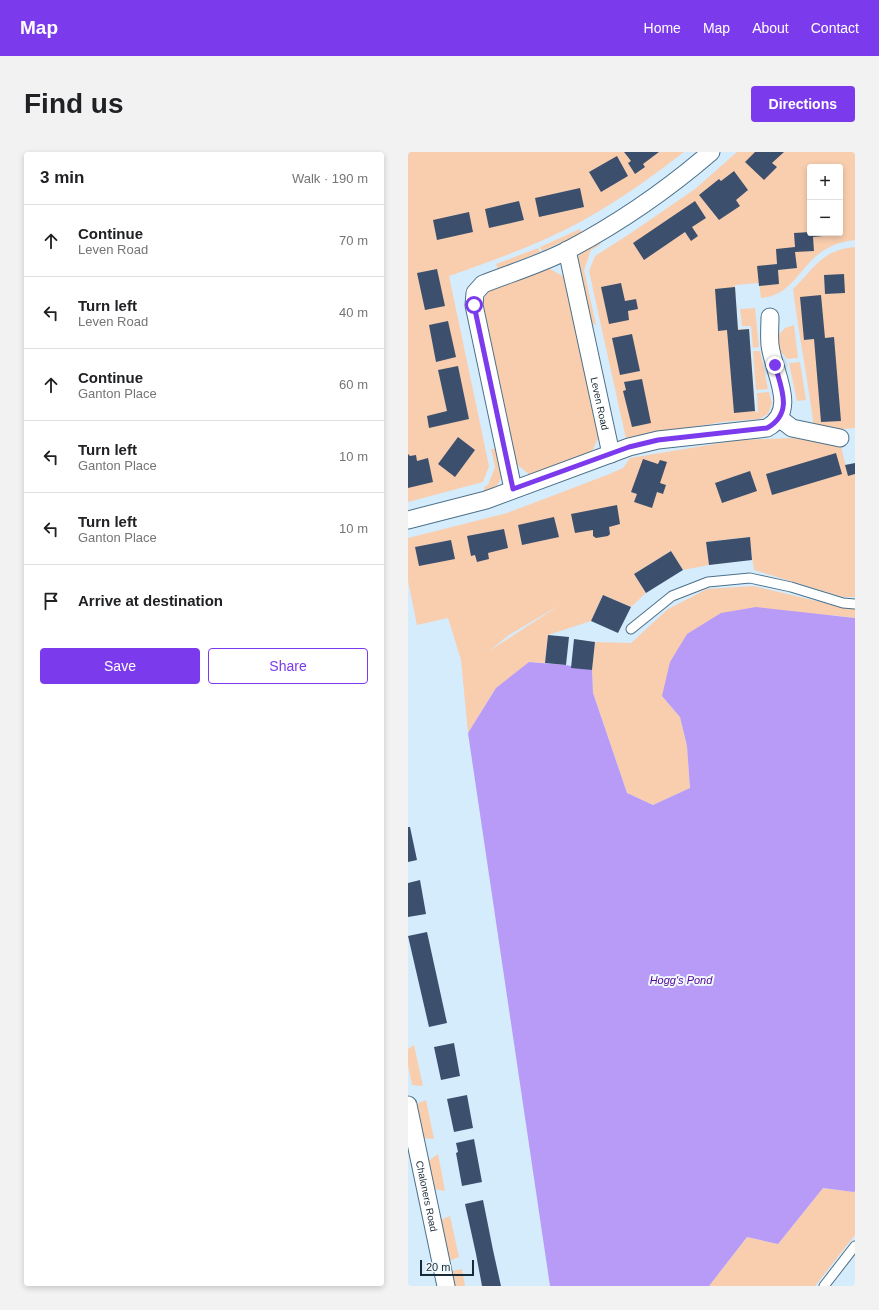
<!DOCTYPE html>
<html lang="en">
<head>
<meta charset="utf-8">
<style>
  :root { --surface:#fff; --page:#f2f2f2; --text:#202124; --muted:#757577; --line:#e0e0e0; --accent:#7c3aed }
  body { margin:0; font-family:Helvetica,sans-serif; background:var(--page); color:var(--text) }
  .controls { position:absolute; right:12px; top:12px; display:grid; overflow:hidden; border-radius:4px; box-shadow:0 2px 6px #0003 }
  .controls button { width:36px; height:36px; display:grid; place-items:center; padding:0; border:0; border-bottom:1px solid var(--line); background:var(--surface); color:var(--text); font:20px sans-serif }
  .scale { position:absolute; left:12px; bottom:10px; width:54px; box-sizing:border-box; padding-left:4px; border:2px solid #1b2b35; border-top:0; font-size:11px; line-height:14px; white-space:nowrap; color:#1b2b35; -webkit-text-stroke:3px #eff7fc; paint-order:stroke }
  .stop { position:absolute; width:12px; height:12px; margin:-9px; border:3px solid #7c3aed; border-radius:50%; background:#fff }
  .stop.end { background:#7c3aed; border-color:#fff; box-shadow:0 1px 4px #0008 }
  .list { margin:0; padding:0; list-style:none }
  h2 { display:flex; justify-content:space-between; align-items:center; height:52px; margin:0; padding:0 16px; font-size:17px }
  h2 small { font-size:13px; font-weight:400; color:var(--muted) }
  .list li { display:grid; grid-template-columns:26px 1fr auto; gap:12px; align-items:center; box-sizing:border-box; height:72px; padding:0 16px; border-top:1px solid var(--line) }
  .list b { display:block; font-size:15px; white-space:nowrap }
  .list p { margin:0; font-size:13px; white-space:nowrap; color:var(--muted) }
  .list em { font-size:13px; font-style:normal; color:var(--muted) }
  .actions { display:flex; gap:8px; padding:12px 16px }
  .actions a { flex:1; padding:9px 0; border:1px solid var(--accent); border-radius:4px; text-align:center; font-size:14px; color:var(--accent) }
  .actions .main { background:var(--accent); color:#fff }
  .icon { flex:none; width:22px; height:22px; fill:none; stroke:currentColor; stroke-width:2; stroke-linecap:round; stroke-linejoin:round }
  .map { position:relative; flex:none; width:447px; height:1134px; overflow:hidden; border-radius:4px }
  header { display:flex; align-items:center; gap:24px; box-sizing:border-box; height:56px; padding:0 20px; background:var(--accent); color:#fff }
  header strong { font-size:19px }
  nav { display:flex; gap:22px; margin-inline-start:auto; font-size:14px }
  .intro { display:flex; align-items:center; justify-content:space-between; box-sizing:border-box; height:96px; padding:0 24px }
  h1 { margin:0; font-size:28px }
  .button { padding:10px 18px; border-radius:4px; background:var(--accent); color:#fff; font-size:14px; font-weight:700 }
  main { display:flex; gap:24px; padding:0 24px }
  aside { flex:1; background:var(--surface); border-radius:4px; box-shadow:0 2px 6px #0003 }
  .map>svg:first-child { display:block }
  .green { fill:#f9ceaf; fill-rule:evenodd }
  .water { fill:#b89af7 }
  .building { fill:#3c506e }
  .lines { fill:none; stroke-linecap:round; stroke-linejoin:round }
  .lane-casing { stroke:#4d7189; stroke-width:11 }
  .street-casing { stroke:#4d7189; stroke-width:19 }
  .lane { stroke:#fff; stroke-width:9 }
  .street { stroke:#fff; stroke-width:17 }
  .route { stroke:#7c3aed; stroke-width:5 }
  .labels { text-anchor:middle; stroke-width:4; stroke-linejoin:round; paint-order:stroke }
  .street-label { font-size:10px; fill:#1b2b35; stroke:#eff7fc }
  .water-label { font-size:11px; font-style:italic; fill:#520698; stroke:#eff7fc }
</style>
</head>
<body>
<header>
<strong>Map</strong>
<nav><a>Home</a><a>Map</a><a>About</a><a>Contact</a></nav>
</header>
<div class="intro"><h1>Find us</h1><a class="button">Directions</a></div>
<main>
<aside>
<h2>3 min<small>Walk · 190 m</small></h2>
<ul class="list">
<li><svg class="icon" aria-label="ahead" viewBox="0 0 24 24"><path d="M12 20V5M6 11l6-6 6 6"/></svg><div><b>Continue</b><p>Leven Road</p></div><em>70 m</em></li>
<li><svg class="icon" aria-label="left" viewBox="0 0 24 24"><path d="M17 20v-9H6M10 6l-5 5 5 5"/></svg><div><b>Turn left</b><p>Leven Road</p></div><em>40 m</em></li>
<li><svg class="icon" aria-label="ahead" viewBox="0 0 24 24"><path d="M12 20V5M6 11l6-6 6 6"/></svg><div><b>Continue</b><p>Ganton Place</p></div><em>60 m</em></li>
<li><svg class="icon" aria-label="left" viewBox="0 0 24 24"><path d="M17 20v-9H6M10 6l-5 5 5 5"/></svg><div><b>Turn left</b><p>Ganton Place</p></div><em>10 m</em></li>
<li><svg class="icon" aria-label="left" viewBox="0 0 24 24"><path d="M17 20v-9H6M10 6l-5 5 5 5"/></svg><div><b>Turn left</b><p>Ganton Place</p></div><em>10 m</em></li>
<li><svg class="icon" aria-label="arrive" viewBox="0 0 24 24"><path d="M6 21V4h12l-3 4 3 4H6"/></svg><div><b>Arrive at destination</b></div></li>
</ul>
<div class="actions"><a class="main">Save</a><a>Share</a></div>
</aside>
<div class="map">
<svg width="447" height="1134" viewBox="0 0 447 1134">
  <rect width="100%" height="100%" fill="#d5ecfd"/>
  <path class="green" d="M0 0H276C244 25 210 49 174 69 132 92 86 108 41 124L81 314 75 330 0 350Z
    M329 0H447V88C430 90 415 96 403 109 387 126 378 144 353 146L351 131 327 133 330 177H341L347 259 350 261 349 241 361 240 364 251 360 262 351 267 314 270 218 287 181 119 187 104 220 83 287 37ZM402 15H432V81H402Z
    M172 77 174 81 134 99 132 95Z
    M189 89 193 92 183 98 176 118 188 173 182 171 169 115C169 100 177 96 189 89Z
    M447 95V276L434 277 432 279 406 276C400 229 391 184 385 137 407 116 413 98 447 95Z
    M130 96 132 100 90 117 88 112Z
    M137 114 158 126 191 284 183 302 124 325 105 309 73 154 82 134Z
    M347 156 351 195 345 196 343 174H334L332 157Z
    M386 173 390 206 379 207 370 196V183L377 176Z
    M345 199H352L360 237 348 238Z
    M392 210 398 248 389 249 381 211Z
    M385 286 433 294 440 323 447 322V445H435L346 418 341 385 298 390 301 413 275 418 263 399 226 422 238 441 223 455 195 443 183 469 140 483 137 511 121 510 86 539 60 581 53 508 40 466 9 473 0 429V386L99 361 199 323 215 316 222 306 331 288ZM152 453 81 499 101 483Z
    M83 297H89L94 324 88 336 77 340 76 335 80 333 87 315Z
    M345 434 434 455 447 457V466L423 463 254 544 272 565 279 594 282 636 245 653 219 641 185 541 184 518 187 490 223 491 260 457 299 437Z
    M6 893 15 934 4 933 0 913V897Z
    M18 948 26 987 15 986 8 952Z
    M30 1002 37 1039 26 1037 20 1009Z
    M415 1036 446 1040 447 1039V1083L407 1134H301L339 1085 370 1092Z
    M42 1064 51 1105 41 1109 33 1068Z
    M54 1117 57 1134H47L44 1119Z"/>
  <path class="water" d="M348 455 447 466V1039L446 1040 415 1036 370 1092 339 1085 301 1134H142L60 581 88 536 121 510 158 513 184 518 185 541 219 641 245 653 282 636 279 594 272 565 254 544 262 510 279 482 313 461Z"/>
  <path class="building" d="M216 0H251L235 12 237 15 227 22 220 11 223 9Z
    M347 0H376L364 11 369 15 356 28 337 10Z
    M209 4 220 24 193 40 181 20Z
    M326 19 340 38 328 48 332 54 311 68 291 43 311 27 313 29Z
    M172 36 176 55 131 65 127 46Z
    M111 49 116 68 81 76 77 57Z
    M287 49 298 66 284 75 290 84 283 89 277 80 236 108 225 91Z
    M61 60 65 80 29 88 25 68Z
    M402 80 425 81V83L405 85 406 99 387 100 389 116 370 118 371 132 351 134 349 114 369 112 368 97 387 95 386 81Z
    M29 117 37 154 17 158 9 121Z
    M436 122 437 141 417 142 416 123Z
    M213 131 217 149 228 147 230 157 220 159 221 168 201 172 193 135Z
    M327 135 330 178 341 177 347 259 326 261 319 178 310 179 307 137Z
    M413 143 417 186 426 185 433 269 413 270 406 187 396 188 392 145Z
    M40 169 48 205 28 210 21 173Z
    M224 182 232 219 212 223 204 186Z
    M50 214 61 267 21 276 19 264 39 259 30 218Z
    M234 227 243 271 224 275 215 239 218 238 216 230Z
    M50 285 67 298 47 325 30 312Z
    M428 301 434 322 364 343 358 322Z
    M0 302 2 304 8 303 9 309 20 306 25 330 0 336Z
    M235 307 250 312 252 308 259 310 252 331 258 333 255 342 249 340 244 356 226 350 229 342 223 340Z
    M447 311V322L440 324 437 313Z
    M342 319 349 339 314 351 307 331Z
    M209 353 212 372 201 375 202 382 200 384 188 386 185 384V378L167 381 163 362Z
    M146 365 151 385 114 393 110 373Z
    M96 377 100 396 80 401 81 407 69 410 67 403 63 404 59 384Z
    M342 385 344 408 301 413 298 390Z
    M43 388 47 407 11 414 7 395Z
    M263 399 275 418 238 441 226 422Z
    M195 443 223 455 210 481 183 469Z
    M140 483 161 485 158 513 137 511Z
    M166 487 187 490 184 518 163 516Z
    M0 675H2L9 708 0 710Z
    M12 728 18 762 0 765V731Z
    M19 780 39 871 21 875 0 784Z
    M46 891 52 924 33 928 26 895Z
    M59 943 65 976 46 980 39 947Z
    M66 987 74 1030 54 1034 48 1001 50 1000 48 991Z
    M75 1048 85 1098 93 1134H74L68 1102 57 1052Z"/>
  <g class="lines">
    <defs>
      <path id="lane" d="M223 477 264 444 300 430 342 426 383 435 435 451 447 452
        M416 1134 447 1094"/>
      <g id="street">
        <path id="s1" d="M159 98 203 302"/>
        <path d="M371 266 384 276 432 286"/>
        <path d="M105 337 66 153 67 141 75 132C103 121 133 112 160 98 211 71 259 38 303 0"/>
        <path d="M0 368 78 348 221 295 250 288 359 276C391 258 365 220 362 193 361 184 362 174 362 165"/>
        <path id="s2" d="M0 953 38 1134"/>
      </g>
    </defs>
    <use href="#lane" class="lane-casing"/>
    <use href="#street" class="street-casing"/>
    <use href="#lane" class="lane"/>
    <use href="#street" class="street"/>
  </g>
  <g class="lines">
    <path class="route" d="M66 153 105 337 221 295 250 288 359 276C386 261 373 236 367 213"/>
  </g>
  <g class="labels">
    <g class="street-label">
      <text dy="4" stroke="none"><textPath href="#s1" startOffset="157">Leven Road</textPath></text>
      <text dy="4" stroke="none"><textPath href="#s2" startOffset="93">Chaloners Road</textPath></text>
    </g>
    <g class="water-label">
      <text x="273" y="832">Hogg's Pond</text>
    </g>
  </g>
</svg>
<div class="controls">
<button>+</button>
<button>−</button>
</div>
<div class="scale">20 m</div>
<div class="stop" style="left:66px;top:153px"></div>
<div class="stop end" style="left:367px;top:213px"></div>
</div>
</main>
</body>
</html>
